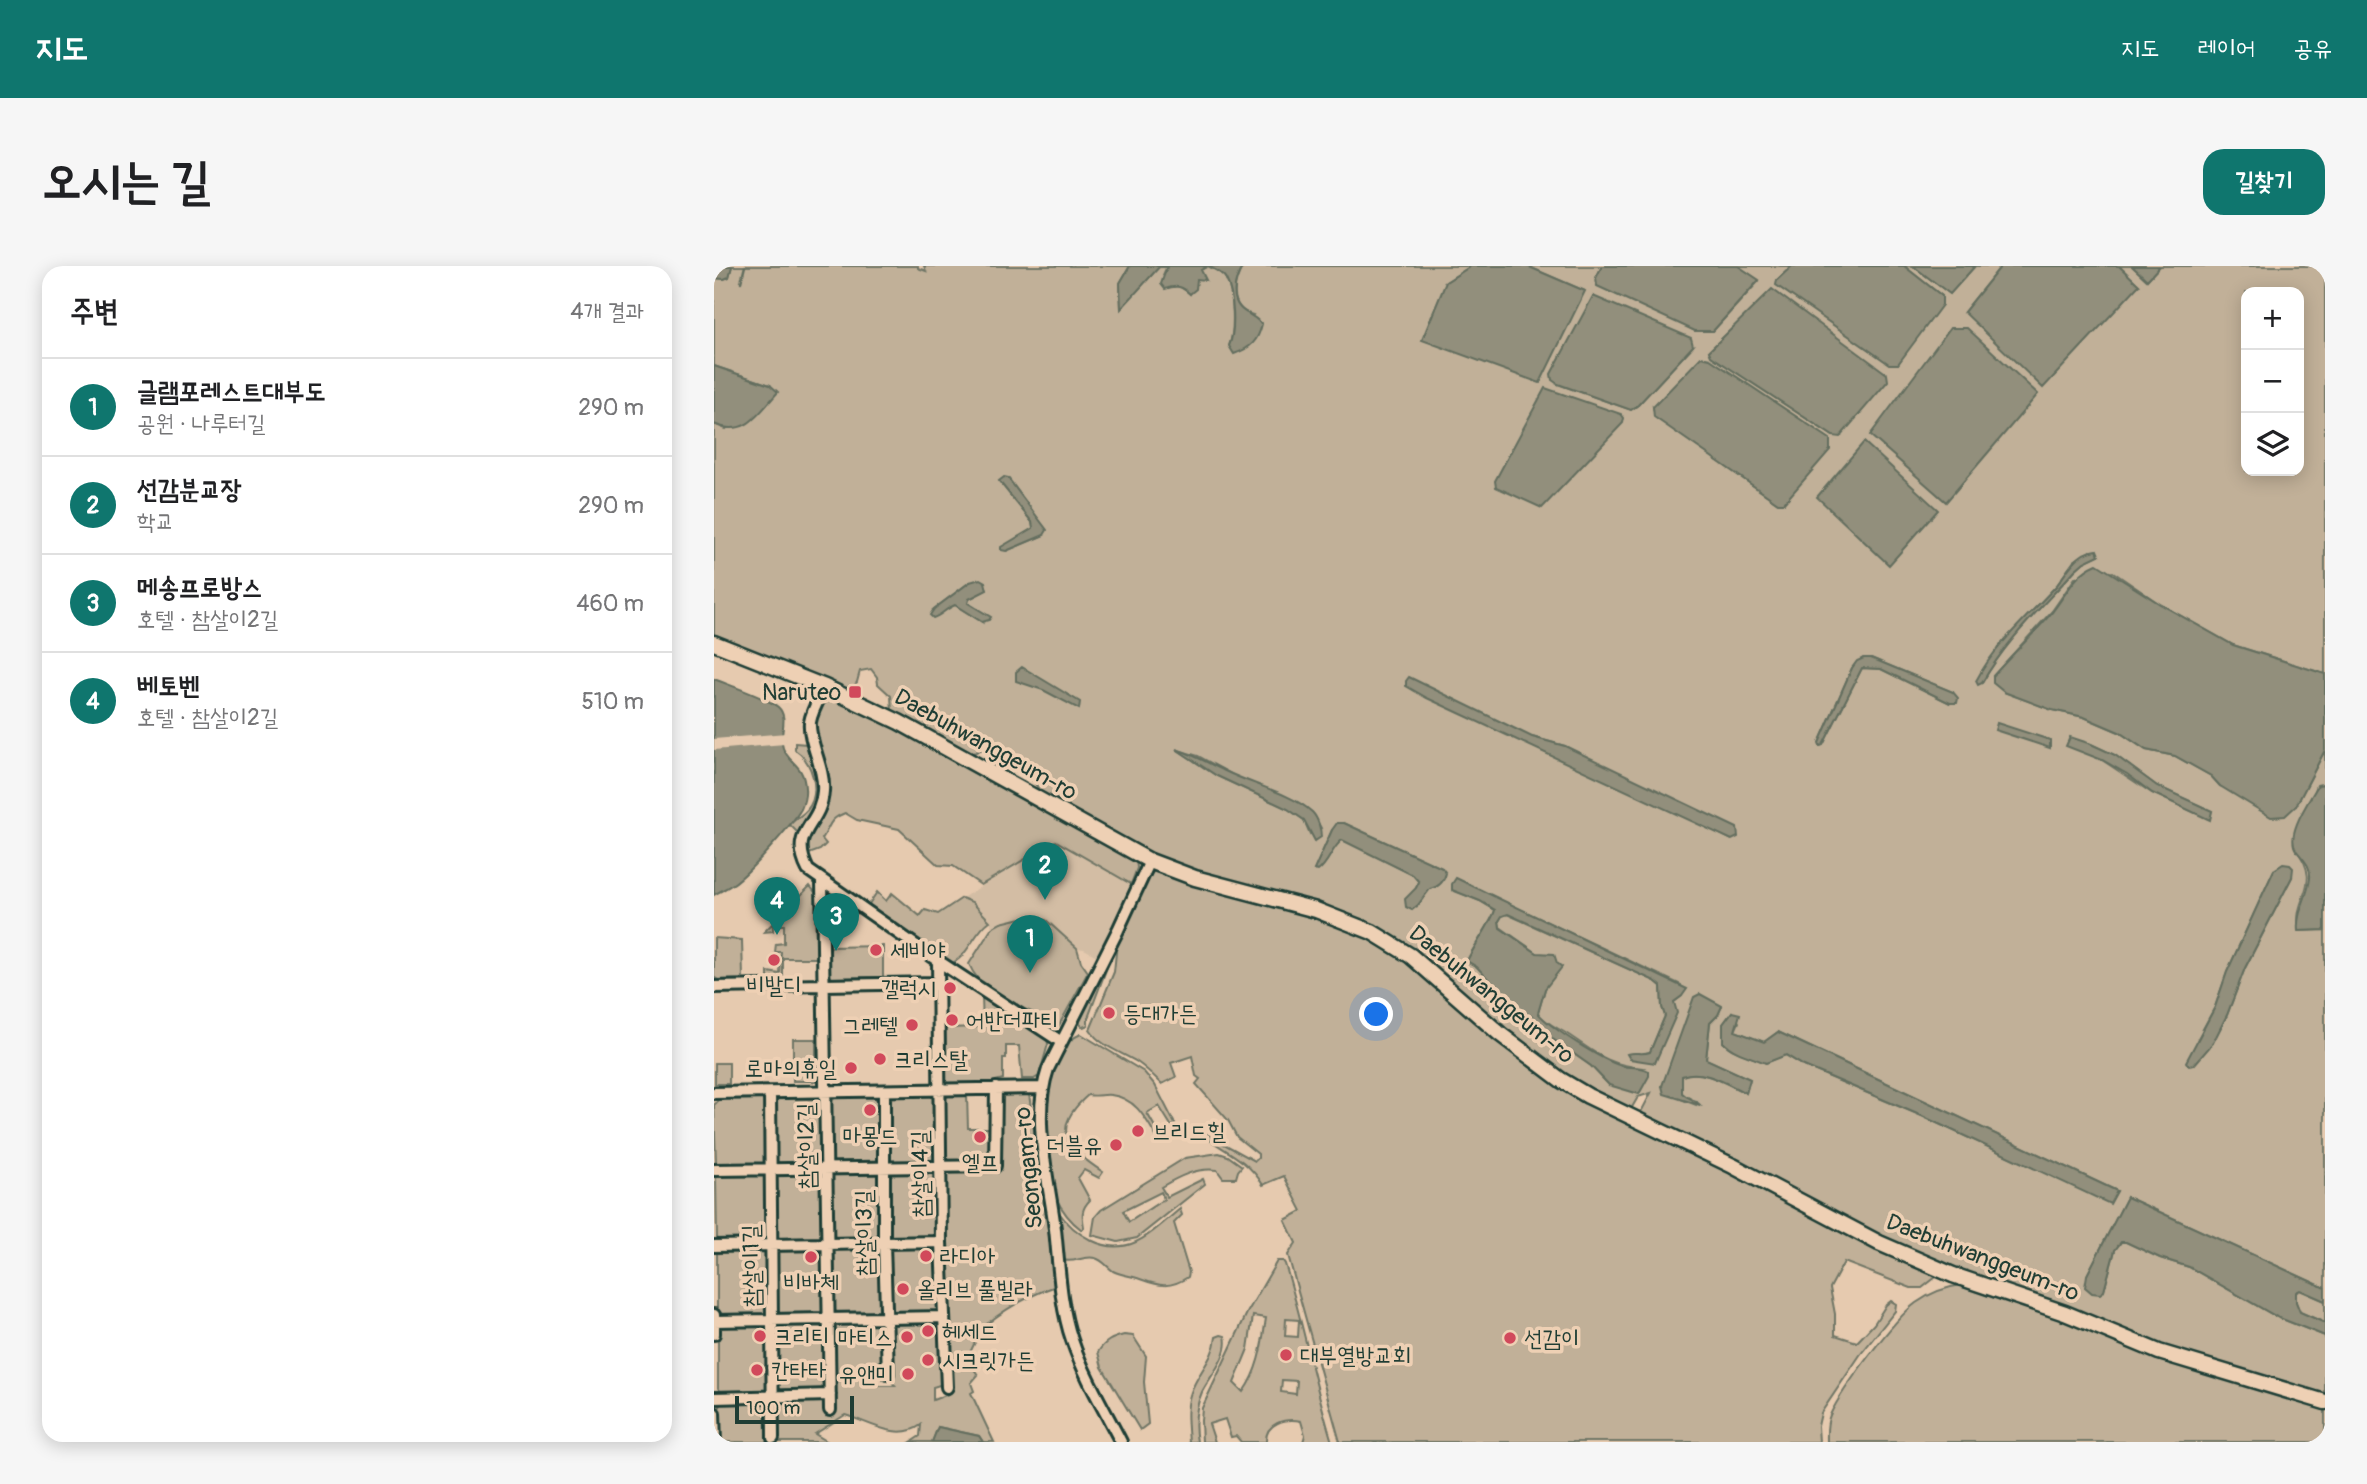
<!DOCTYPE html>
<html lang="ko">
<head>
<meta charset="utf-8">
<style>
  :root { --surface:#fff; --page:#f6f6f6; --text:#202124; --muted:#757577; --line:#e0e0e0; --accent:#0f766e }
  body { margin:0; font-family:Pangolin,"Poor Story",sans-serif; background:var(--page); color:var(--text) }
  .controls { position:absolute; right:21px; top:21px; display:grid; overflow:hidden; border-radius:14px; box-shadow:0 4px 18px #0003 }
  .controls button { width:63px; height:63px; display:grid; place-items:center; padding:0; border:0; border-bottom:2px solid var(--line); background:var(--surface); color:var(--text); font:35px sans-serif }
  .scale { position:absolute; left:21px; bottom:18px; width:119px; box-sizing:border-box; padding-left:7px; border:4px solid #1f3d34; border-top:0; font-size:19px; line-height:24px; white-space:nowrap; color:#1f3d34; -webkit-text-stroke:5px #eed0b4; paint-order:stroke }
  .you { position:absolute; left:663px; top:749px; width:24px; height:24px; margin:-18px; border:5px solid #fff; border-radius:50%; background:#1a73e8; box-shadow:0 0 0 10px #1a73e833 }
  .badge { display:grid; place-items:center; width:46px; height:46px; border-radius:50%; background:var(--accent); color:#fff; font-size:23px; font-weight:700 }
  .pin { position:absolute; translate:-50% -58px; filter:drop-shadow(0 2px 4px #0008) }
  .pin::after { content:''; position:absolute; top:37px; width:24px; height:21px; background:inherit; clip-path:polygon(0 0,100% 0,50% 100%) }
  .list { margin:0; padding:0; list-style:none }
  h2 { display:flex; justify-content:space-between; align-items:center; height:91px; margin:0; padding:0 28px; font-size:30px }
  h2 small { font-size:23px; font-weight:400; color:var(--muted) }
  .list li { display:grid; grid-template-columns:46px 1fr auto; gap:21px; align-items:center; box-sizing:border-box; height:98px; padding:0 28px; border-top:2px solid var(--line) }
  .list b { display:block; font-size:26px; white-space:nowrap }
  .list p { margin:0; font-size:23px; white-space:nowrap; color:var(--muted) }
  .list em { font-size:23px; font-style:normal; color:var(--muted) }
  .icon { flex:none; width:38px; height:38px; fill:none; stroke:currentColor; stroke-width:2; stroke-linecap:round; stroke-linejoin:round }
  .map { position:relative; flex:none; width:1611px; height:1176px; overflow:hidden; border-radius:21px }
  header { display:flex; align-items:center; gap:42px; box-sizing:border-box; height:98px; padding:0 35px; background:var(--accent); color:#fff }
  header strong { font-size:33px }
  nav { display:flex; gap:38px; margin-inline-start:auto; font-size:24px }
  .intro { display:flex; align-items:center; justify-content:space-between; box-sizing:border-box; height:168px; padding:0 42px }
  h1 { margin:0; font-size:49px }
  .button { padding:18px 32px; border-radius:21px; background:var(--accent); color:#fff; font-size:24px; font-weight:700 }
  main { display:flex; gap:42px; padding:0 42px }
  aside { flex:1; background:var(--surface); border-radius:21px; box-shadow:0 4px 18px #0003 }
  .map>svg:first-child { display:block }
  .built { fill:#d3bda4 }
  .green { fill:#c1b098; stroke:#707666; stroke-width:2; fill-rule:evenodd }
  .water { fill:#928f7b; stroke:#646e5f; stroke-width:2 }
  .pier { fill:#e6caaf }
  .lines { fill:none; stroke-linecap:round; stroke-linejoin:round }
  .stream { stroke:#646e5f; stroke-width:2.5 }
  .minor-casing { stroke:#1f3d34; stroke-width:16 }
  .major-casing { stroke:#1f3d34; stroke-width:19 }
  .minor { stroke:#eed0b4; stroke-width:10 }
  .major { stroke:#eed0b4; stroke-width:14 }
  .poi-dot { fill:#d1495b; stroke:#eed0b4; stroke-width:2.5 }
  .labels { text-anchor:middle; stroke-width:7; stroke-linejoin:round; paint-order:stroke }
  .poi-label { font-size:23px; fill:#1f3d34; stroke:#eed0b4; text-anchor:start }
  .street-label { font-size:23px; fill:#1f3d34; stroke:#eed0b4 }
</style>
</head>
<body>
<header>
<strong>지도</strong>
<nav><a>지도</a><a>레이어</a><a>공유</a></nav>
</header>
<div class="intro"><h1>오시는 길</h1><a class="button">길찾기</a></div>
<main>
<aside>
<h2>주변<small>4개 결과</small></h2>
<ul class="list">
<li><span class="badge">1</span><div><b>글램포레스트대부도</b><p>공원 · 나루터길</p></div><em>290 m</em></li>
<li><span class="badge">2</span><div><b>선감분교장</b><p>학교</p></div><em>290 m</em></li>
<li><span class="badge">3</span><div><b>메송프로방스</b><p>호텔 · 참살이2길</p></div><em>460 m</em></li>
<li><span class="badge">4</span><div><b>베토벤</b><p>호텔 · 참살이2길</p></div><em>510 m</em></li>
</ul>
</aside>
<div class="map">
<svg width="1611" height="1176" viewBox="0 0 1611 1176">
  <rect width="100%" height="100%" fill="#e6caaf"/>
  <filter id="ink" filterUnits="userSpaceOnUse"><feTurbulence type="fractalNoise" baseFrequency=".0143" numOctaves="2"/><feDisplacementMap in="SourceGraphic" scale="14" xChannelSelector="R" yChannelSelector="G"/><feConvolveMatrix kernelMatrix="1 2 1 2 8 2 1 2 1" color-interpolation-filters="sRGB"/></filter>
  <g filter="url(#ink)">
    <path class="built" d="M342 575 417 618 383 690 370 683 363 682 332 654 320 651 287 657 278 662 276 654 259 636 248 632Z"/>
    <path class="green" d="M18 0H204V2L212 5 210 0H416L406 17 407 42 445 1 453 0 449 9C459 18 467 20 476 28L486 4 494 0C500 3 509 7 512 13 520 28 521 65 515 80L539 49C514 42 519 17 529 0H757L732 16 871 25 813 0H888L882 12 981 65H999L1045 15 1024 0H1078L1063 14V19L1176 98H1184L1228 30 1190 0H1199L1236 28 1261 0H1287L1250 46 1425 19 1405 0H1418L1433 14 1446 0H1611V408L1519 379 1446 338 1399 306 1361 312 1338 345 1279 410 1290 426 1338 444 1370 451 1405 466 1432 484 1461 490 1497 510 1506 520 1582 540 1611 484V518L1603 519 1581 582C1611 620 1578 629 1585 665L1611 664V1022L1413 931 1373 1009 1390 1025 1401 984 1407 976H1412L1446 992 1475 1001 1563 1051 1611 1070V1131L1475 1090 1222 998 929 853 927 846 937 827 924 831 917 843 908 841 854 815 676 671 467 604 328 529C315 507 304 488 279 478L260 487H255L178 446 177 430 164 418 163 411 157 403 146 405 143 416 137 424 131 425 0 372V158L12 163 56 119 0 100V12L10 13 15 11ZM1058 24 1127 170H1119L998 90 995 85ZM1532 26H1585V205H1532ZM979 80 924 139 917 144 844 118ZM939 141 1064 237 941 151ZM285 215 330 269 292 285 319 262 318 256ZM1376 285 1384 289 1370 296 1361 304C1328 341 1292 374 1268 417L1284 382 1343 319 1360 295ZM256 316 272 324 255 333 254 337 263 344 268 356 241 339 231 343H220ZM1149 392H1157L1239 426 1236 437 1167 403 1148 402 1109 479 1106 480 1105 477 1138 402ZM818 471 851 480 1018 574ZM1355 472 1377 478 1401 489 1443 520 1498 545 1495 553 1438 527ZM464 484 484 490 603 555 607 562 596 568 590 554 574 543 503 510ZM630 557 728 602 704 639 702 622 705 616 699 609 628 573 600 605 618 564ZM1560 604 1578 611 1531 702 1513 749 1498 777 1483 774 1501 741 1513 706ZM742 613 967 719 968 730 960 736 941 797 928 788 936 786 951 750 948 741 947 720 941 715 793 648 788 650 785 655 786 661 823 687 831 723 824 747C832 757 840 760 850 766 880 785 891 799 929 802L895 819 877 800 833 769 819 751 804 745 763 701 753 695C759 680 779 656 781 644L766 635 739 624ZM1008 740 1004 749 996 757 992 793 1036 813 1032 827C1012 818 989 802 968 810V827L974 833 983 835 982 839 967 833 948 820 954 807ZM1018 746 1025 756 1021 765 1050 776 1064 766 1403 925 1396 937 1208 850 1090 800 1071 789 1052 797C1038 790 1019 787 1009 776V758Z
      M113 435H130L139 438 422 594 423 602 417 618 342 575 267 619 239 600 224 599 185 563 143 554 131 547C113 554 117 560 108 573L112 578 106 584 95 588 90 571 109 542 100 455 107 439Z
      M81 477 93 478C105 491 107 516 104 533 103 545 92 558 84 567L76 559C81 552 88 550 93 544 108 526 98 495 81 484Z
      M446 603 623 655 693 691 816 797 1219 1006 1222 1011 1208 1022H1197L1130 996 1116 1022 1121 1048V1069L1143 1076 1160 1058 1172 1039 1177 1035 1182 1038 1181 1045 1146 1089 1107 1147 1104 1160 1105 1176H626L574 989 582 977 571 954 588 945 570 910 549 919C531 889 503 883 479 861L541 895 544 892V888L523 871 514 854 482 818 486 813 482 810 478 790 457 797 462 811 448 818C440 810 432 802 423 796 407 786 386 780 376 764L400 706 403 677 434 611 440 605Z
      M96 620 104 630V692H69V714H54V706L66 708 67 686H61L62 678 70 677V659H59V665L50 666Z
      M163 626 172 635 178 627 206 650 211 644 224 648 248 632 258 636 276 655C259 666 254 694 233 699L197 675 195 668 153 641Z
      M311 651 332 654 363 682 367 696 374 706 344 761 339 763 329 759 326 750C301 738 266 726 255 698L278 662 287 657Z
      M0 672 28 674 29 713 4 714 0 711Z
      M169 680V711L118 712 114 707V681Z
      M398 688 374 752V759L369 761 366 758V754Z
      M268 730 333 772 334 778 325 810 320 813H308L305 780H292V792H289V813L267 819 235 820 230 813 229 762 269 761Z
      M367 768 430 806 441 819 461 858 458 861 445 840 433 847 445 868 442 870C431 851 421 832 397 829 389 828 382 831 374 829 335 863 353 883 389 906L385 912 370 904 364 912 376 934C367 943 368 949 370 961L368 964C357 956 347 943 341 930 337 923 337 912 336 904 332 869 326 784 367 768Z
      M79 773H102V815H79Z
      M1 797H15V818H1Z
      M294 827 315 828 342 1020C316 1029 294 1041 273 1058 265 1065 258 1083 253 1093L264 1109 257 1117 260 1125 257 1127 280 1176H269L265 1170 224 1161 218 1176H197L206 1170 207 1159C184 1176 155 1156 131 1149L101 1168 114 1176H58L62 1138 67 1134 107 1133 112 1137V1150L120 1146 119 1062 124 1057 164 1056 169 1061 170 1101H152V1120H181L177 1115 176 1060 181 1055H223L227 1060 229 1118 219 1121V1134L237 1127 231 910 235 905H285L287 831Z
      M216 829 221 834 223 892 217 897 178 898 174 893 173 835 178 830Z
      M235 829H253L254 862H280V891L275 897 235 898 230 892 229 835Z
      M159 830 165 836 166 893 161 899H121L117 894 116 836 122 831Z
      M82 831H101L107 835 109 893 104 899 64 900 60 895 59 837 64 832Z
      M49 832 53 837V895L48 901H7L2 896 0 839 6 833Z
      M505 887 514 890 528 900 524 905 522 912H509L503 904C483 901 464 911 447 921L453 931 489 913 491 918 423 972 404 976 378 969 381 951 387 944 471 892ZM447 926 450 933 415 956 409 945Z
      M219 905 223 909 222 968 216 972 179 974 174 968 173 911 178 906Z
      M104 906 110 912 109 970 106 973 65 975 61 970 60 913 65 907Z
      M161 906 167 912 166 970 160 974 122 975 118 970 117 913 122 907Z
      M8 907H47L53 913V971L47 976 8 977 3 972 2 911Z
      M466 943 468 949 460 957 475 1006 474 1011C456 1023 445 1020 426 1013 417 1010 407 1009 399 1005 392 1000 389 994 381 992 369 989 360 998 349 994L343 944C360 968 391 990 422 976 438 969 452 954 466 943Z
      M219 980 224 984 225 1042 220 1048 179 1049 175 1043 173 985 178 981Z
      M161 981 167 985 169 1043 164 1049H124L118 1044V986L123 982Z
      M49 982 53 987 54 1045 49 1051H9L3 1045V988L8 983Z
      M106 982 111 986V1044L107 1050 66 1051 61 1045V987L66 983Z
      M563 995H569L571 998C589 1056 600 1117 618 1176H589L591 1169 587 1155C571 1152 551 1157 552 1176H527L522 1170 517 1171 511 1153 495 1158 501 1176H488L487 1155 488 1142 533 1047ZM539 1050 552 1052C548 1078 545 1104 529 1126L520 1117 534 1083ZM572 1053 585 1054 584 1071 571 1070ZM568 1114 583 1115 582 1128 567 1126Z
      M1248 1019 1611 1141V1176H1113C1113 1167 1112 1158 1116 1149 1128 1123 1180 1053 1202 1037 1216 1027 1231 1021 1248 1019Z
      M1586 1024 1611 1035V1057L1586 1046 1582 1036V1026Z
      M66 1057H106L111 1062V1120L107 1125 67 1126 62 1121V1061Z
      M50 1058 55 1062V1121L50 1126 8 1127 4 1122V1063L9 1059Z
      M410 1069 419 1070 432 1090 430 1116 434 1158 426 1164 388 1101 384 1086C391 1075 398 1072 410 1069Z
      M507 1069 511 1070C516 1089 496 1110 488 1126 481 1142 480 1159 483 1176H475C474 1160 471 1142 477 1126 484 1106 500 1093 502 1071Z
      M51 1134 55 1138V1176H5V1142L9 1136Z"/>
    <path class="water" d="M0 0H18L15 11 10 13 0 12Z
      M416 0H529C520 14 514 37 533 47 540 51 542 52 548 58 544 75 537 82 520 88L515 80C522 65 520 28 512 13 509 7 500 3 494 0L487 4 492 14 483 13 482 23 476 28C468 20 463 19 451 23L447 18 453 1H445L407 43 406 17Z
      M757 0H813L871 25 826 117 708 74 732 16Z
      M888 0H1024L1045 14 999 65H981L883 20 882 12Z
      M1078 0H1190L1228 30V39L1184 98H1175L1062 19 1063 14Z
      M1199 0H1261L1236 28Z
      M1287 0H1405L1425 19 1329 122 1250 46Z
      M1418 0H1446L1433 14Z
      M1058 23 1173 108 1174 115 1126 171 1119 170 997 90 995 85Z
      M879 30 977 72 979 80 924 139 917 144 844 118 838 114 837 108Z
      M1236 62H1253L1324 128 1232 236 1156 169Z
      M987 91 996 93 1116 173V184L1070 237H1064L940 151 939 141Z
      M0 100 56 119 64 126C44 148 32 172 0 158Z
      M831 122 907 148 910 152 909 157 828 242 782 221 781 215Z
      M1150 176 1224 244 1175 299 1103 231Z
      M290 211 294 212 333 264 330 269 292 285 287 284V281L319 262 318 256 285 215Z
      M1383 284 1385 289 1370 296 1361 304C1328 341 1292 374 1268 417L1264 419 1262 415C1282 377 1315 350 1343 319 1351 309 1357 296 1368 289 1372 286 1378 285 1383 284Z
      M1383 298 1446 338 1519 379 1611 408V484L1582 540 1571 550 1557 551 1506 520 1497 510 1461 490 1432 484 1405 466 1370 451 1338 444 1290 426 1279 417V410C1298 388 1321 367 1339 345 1353 327 1361 307 1383 298Z
      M266 313 271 316 273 324 255 333 254 337 277 351 275 354 268 356 241 339C231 343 227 350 219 352L216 349 220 343 256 316Z
      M1150 392H1157L1239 426 1244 432 1243 437H1236L1167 403 1148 402 1109 479 1106 480 1105 477 1138 402 1143 395Z
      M308 401 366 436 365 443 329 424 302 415V406Z
      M695 411 818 471 851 480 1023 562 1024 571 1018 574 713 432 692 420V415Z
      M0 413C15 419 53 432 64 441 76 452 64 469 69 482 75 498 90 498 91 522 92 530 90 536 87 543 78 559 34 608 19 618 13 622 6 625 0 629Z
      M1283 457 1336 474V482L1281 464Z
      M1356 471 1377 478 1401 489 1443 520 1498 545 1496 554 1438 527 1413 508 1388 494 1352 480Z
      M462 483C481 489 496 498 513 506 537 518 579 528 598 546 604 552 607 563 607 571L601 575 590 554 574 543 503 510Z
      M1611 518V664L1584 665C1582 646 1594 631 1596 612 1597 599 1589 594 1582 584 1571 568 1596 534 1604 519Z
      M623 557H630L728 602 732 607C730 616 725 621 716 623L704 639 698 644 692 641 691 633 702 622 705 616 699 609 628 574C617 583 615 597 604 605L600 604 618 564Z
      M1569 598 1576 599 1579 602 1578 611 1531 702 1513 749 1499 777 1480 799 1475 800 1472 796 1501 741 1513 706 1546 634 1560 604Z
      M742 612 973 723 968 730 960 736 963 747 941 797 916 793 913 788C921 785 927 789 936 786L951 750 948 741 947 720 941 715 794 648 788 650 785 655 786 662 823 687 840 688 843 697 848 701 831 723 824 747C835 761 889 795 908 800 917 802 926 800 935 805V810L925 828 895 819 877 800 833 769 819 751 804 745 763 701 753 695C759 682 779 654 781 644L766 635 738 624V618Z
      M986 728 1008 740 1004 749 996 757 992 793 1036 813 1032 827C1013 818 989 802 968 810V827C974 833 981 833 986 839L950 828 948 820 980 731Z
      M1018 746 1026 748 1021 765 1050 776 1064 766 1403 925 1396 938 1208 850 1090 800 1072 789 1052 797C1038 791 1019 787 1009 776V758Z
      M1413 931 1611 1022V1035L1586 1024 1582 1026V1036L1586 1046 1611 1057V1070L1563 1051 1475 1001 1446 992 1412 976H1407L1401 984 1390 1025 1386 1028 1378 1027 1371 1021 1373 1009Z
      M224 1161 265 1170 269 1176H218Z"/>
    <path class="pier" d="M72 467 71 478 0 484V473Z"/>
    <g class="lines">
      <path class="stream" d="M27 16 31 0"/>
      <defs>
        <path id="minor" d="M111 421C106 431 98 444 96 456 94 475 111 502 109 525 107 561 74 564 94 604L224 695 346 775
          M108 615 116 1144
          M224 695 227 976 233 1121
          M0 721 224 717
          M170 826V977L174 1108
          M0 827 328 822
          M56 827 59 1172
          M0 904 281 900 282 822
          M0 980 227 976
          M0 1049V1068
          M0 1055 230 1051
          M0 1132 116 1129
          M0 1147 1 1176
          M407 1176C390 1143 370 1110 358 1074 346 1039 345 1000 341 963 335 912 317 853 334 803L404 664 436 595"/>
        <path id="major" d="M0 377 111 421 185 456 436 595 481 612 602 644 658 666 697 690 786 768 847 814 874 830 1019 900 1165 977 1239 1009 1351 1047 1445 1086 1611 1136"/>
      </defs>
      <use href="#minor" class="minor-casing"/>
      <use href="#major" class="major-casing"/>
      <use href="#minor" class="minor"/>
      <use href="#major" class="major"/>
    </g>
  </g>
  <g class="poi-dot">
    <rect x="134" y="419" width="14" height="14" rx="3.5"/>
    <circle cx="162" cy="684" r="7"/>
    <circle cx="60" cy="694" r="7"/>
    <circle cx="236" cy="722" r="7"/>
    <circle cx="395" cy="747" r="7"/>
    <circle cx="238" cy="754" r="7"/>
    <circle cx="198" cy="759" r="7"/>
    <circle cx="166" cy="793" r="7"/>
    <circle cx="137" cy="802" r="7"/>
    <circle cx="156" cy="844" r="7"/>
    <circle cx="424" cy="865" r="7"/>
    <circle cx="266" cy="871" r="7"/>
    <circle cx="402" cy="879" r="7"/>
    <circle cx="212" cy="990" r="7"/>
    <circle cx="97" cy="991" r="7"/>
    <circle cx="189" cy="1023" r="7"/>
    <circle cx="214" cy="1065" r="7"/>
    <circle cx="46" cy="1070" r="7"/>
    <circle cx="193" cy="1071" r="7"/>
    <circle cx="796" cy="1072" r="7"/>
    <circle cx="572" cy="1089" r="7"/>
    <circle cx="214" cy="1094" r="7"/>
    <circle cx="43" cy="1104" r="7"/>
    <circle cx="194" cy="1108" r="7"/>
  </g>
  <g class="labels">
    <g class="poi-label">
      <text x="127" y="434" text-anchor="end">Naruteo</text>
      <text x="176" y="692">세비야</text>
      <text x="60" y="727" text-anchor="middle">비발디</text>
      <text x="222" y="730" text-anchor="end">갤럭시</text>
      <text x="409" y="755">등대가든</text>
      <text x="252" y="762">어반더파티</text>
      <text x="184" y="767" text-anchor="end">그레텔</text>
      <text x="180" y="801">크리스탈</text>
      <text x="123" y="810" text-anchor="end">로마의휴일</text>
      <text x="438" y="873">브리드힐</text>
      <text x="156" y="877" text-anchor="middle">마몽드</text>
      <text x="388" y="887" text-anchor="end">더블유</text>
      <text x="266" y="904" text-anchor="middle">엘프</text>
      <text x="226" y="998">라디아</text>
      <text x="97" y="1024" text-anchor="middle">비바체</text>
      <text x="203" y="1031">올리브 풀빌라</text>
      <text x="228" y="1073">헤세드</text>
      <text x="60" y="1078">크리티</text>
      <text x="179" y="1079" text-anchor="end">마티스</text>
      <text x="810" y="1080">선감이</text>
      <text x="586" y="1097">대부열방교회</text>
      <text x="228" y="1102">시크릿가든</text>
      <text x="57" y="1112">칸타타</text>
      <text x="180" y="1116" text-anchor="end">유앤미</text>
    </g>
    <g class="street-label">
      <text transform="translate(272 478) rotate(29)" y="8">Daebuhwanggeum-ro</text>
      <text transform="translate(778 728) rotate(39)" y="8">Daebuhwanggeum-ro</text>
      <text transform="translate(92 880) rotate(-91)" y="8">참살이2길</text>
      <text transform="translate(314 902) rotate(-96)" y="8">Seongam-ro</text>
      <text transform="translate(206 908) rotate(-91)" y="8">참살이4길</text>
      <text transform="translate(150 967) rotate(-91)" y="8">참살이3길</text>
      <text transform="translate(1269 991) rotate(21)" y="8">Daebuhwanggeum-ro</text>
      <text transform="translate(37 1000) rotate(-91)" y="8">참살이1길</text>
    </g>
  </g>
</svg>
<div class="controls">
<button>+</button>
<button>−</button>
<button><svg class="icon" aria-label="layers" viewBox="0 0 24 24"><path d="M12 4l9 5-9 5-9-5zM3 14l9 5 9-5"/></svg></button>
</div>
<div class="scale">100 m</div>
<div class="you"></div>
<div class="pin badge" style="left:316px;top:707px">1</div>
<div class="pin badge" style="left:331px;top:634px">2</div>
<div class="pin badge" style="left:122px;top:685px">3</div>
<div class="pin badge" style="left:63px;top:669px">4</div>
</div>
</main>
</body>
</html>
